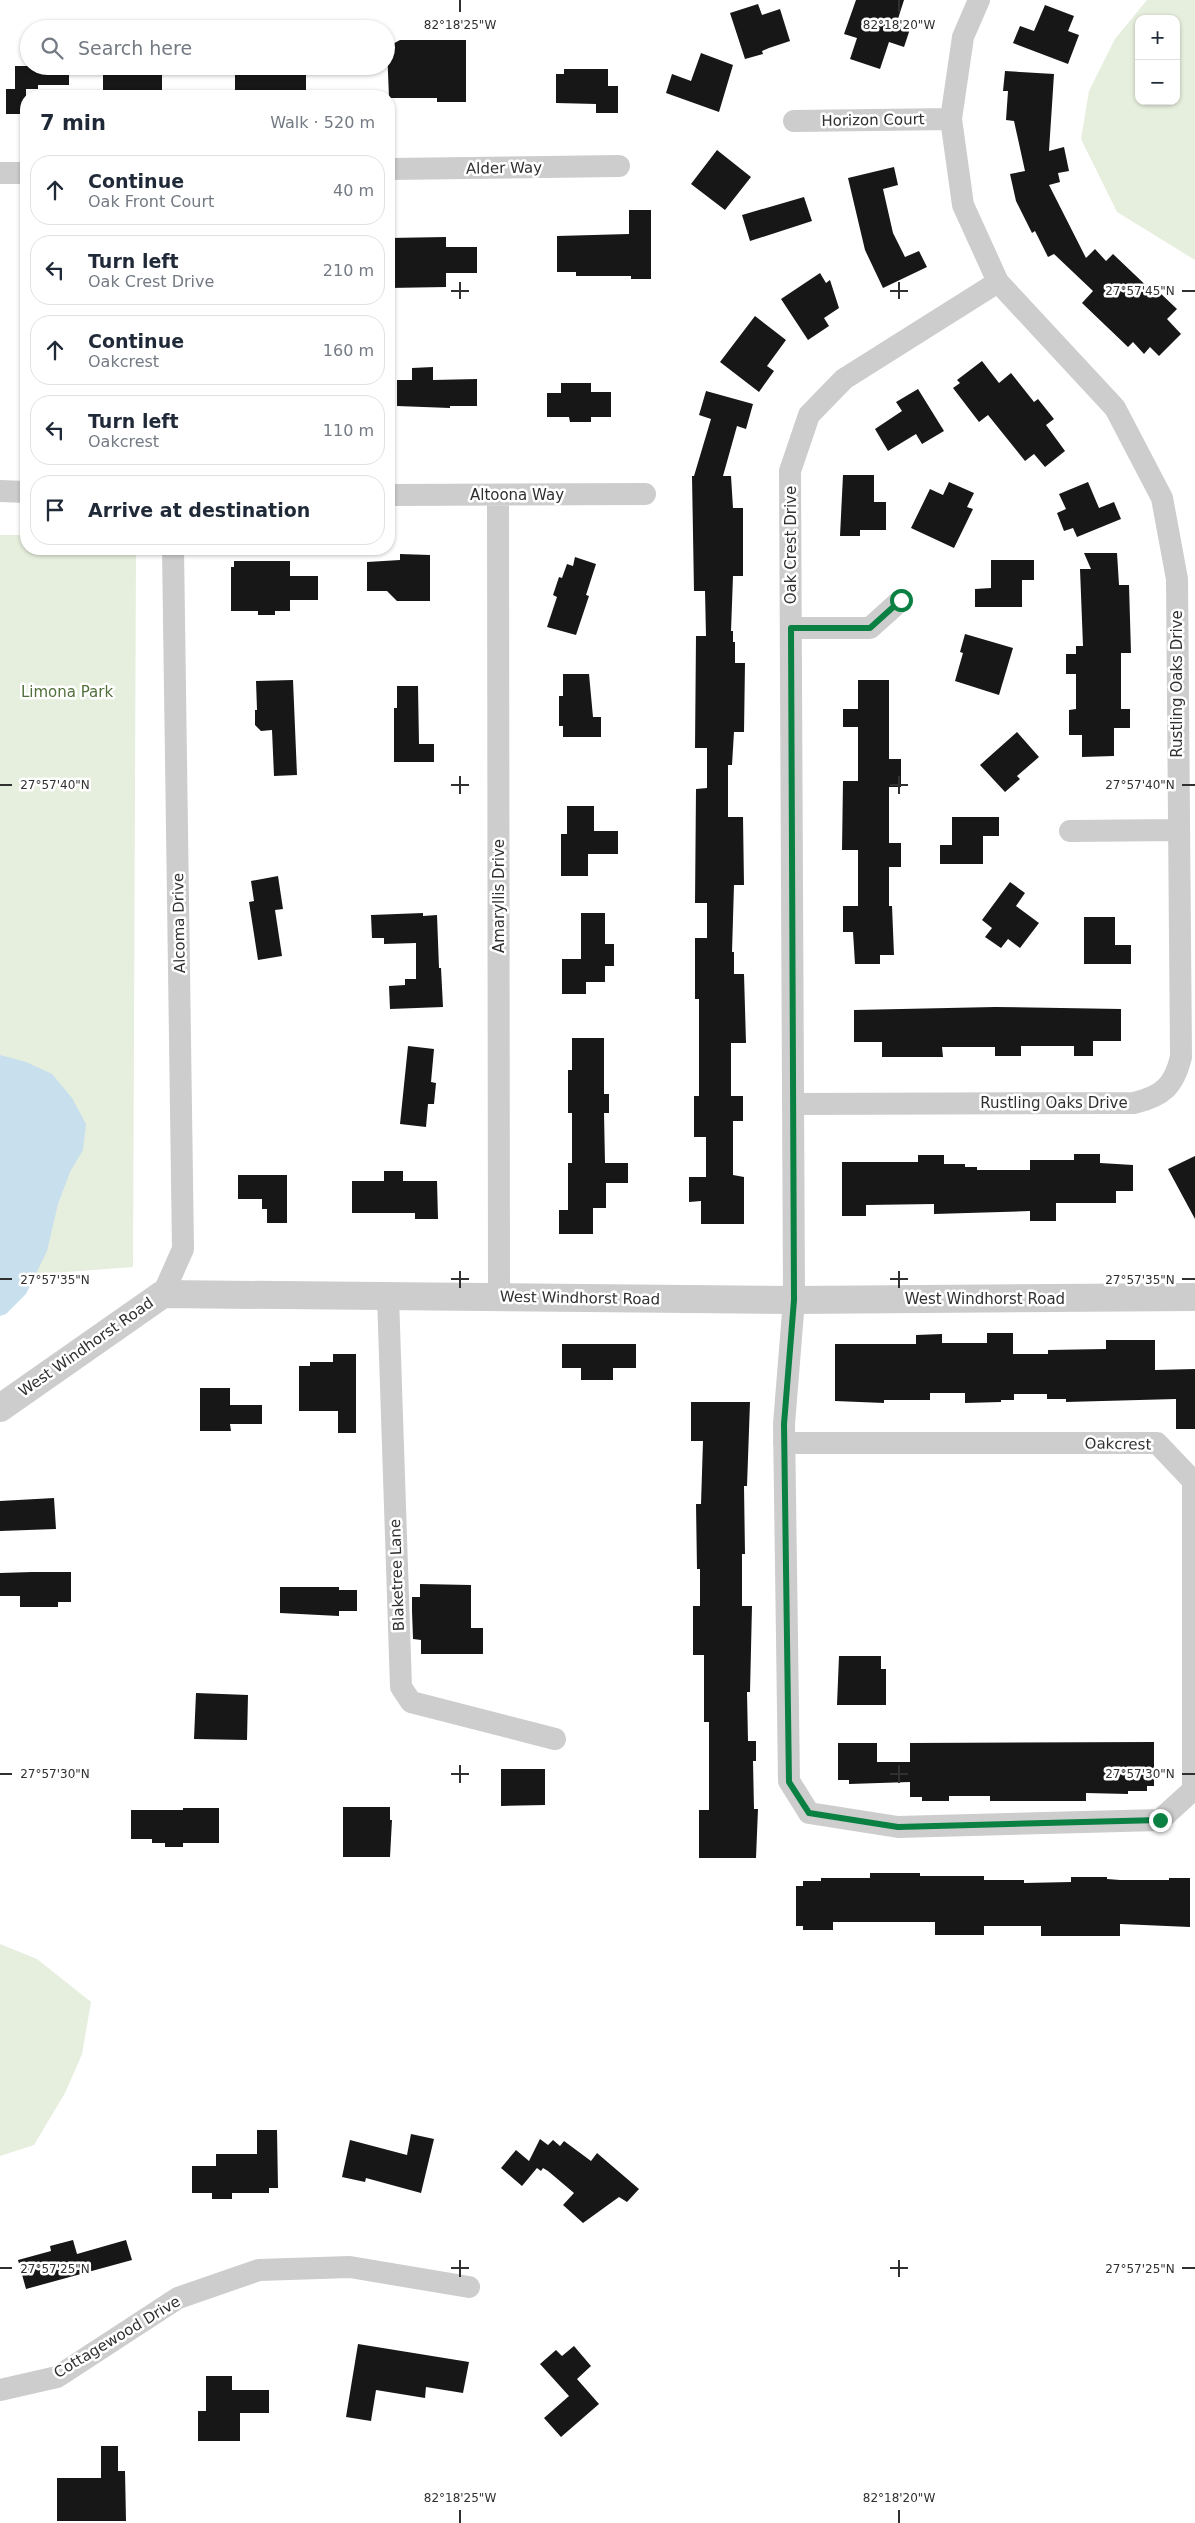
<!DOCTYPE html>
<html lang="en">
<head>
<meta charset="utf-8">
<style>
  :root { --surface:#fff; --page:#f6f6f7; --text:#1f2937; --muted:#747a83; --line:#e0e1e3 }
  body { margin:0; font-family:"DejaVu Sans",sans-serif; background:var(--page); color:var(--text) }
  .controls { position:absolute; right:15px; top:15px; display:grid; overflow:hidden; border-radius:10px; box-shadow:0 1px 4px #0004 }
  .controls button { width:45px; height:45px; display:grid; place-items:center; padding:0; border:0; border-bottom:1px solid var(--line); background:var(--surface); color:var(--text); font:25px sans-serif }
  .stop { position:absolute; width:15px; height:15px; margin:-11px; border:4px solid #0b8043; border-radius:50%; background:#fff }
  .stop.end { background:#0b8043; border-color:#fff; box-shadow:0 1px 5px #0008 }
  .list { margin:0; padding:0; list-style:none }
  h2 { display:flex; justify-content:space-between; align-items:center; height:65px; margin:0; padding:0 20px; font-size:21px }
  h2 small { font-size:16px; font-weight:400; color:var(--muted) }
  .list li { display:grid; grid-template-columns:32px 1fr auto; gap:15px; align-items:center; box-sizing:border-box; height:70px; margin:0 10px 10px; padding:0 10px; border:1px solid var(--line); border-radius:20px }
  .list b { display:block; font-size:19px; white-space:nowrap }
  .list p { margin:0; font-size:16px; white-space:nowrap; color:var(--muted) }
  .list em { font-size:16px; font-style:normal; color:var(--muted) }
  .icon { flex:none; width:28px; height:28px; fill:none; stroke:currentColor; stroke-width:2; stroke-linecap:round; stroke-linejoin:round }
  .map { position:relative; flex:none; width:1195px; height:2523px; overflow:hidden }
  .search { position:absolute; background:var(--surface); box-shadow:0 1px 4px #0004; left:20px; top:20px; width:375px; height:55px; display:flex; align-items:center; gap:12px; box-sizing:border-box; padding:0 18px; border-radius:28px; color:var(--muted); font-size:19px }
  .panel { position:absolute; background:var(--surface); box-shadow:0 1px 4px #0004; left:20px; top:90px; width:375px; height:465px; border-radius:20px }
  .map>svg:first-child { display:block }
  .green { fill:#e6eedd; fill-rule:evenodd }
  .water { fill:#c8dfee }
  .building { fill:#171717 }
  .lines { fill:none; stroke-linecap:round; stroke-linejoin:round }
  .minor { stroke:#cdcdcd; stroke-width:22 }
  .tertiary { stroke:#cdcdcd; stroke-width:28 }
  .route { stroke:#0b8043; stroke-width:6 }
  .ticks { fill:none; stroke:#303030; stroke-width:2 }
  .labels { text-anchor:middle; stroke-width:5; stroke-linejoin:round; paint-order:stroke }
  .street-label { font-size:15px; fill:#303030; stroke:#fff }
  .park-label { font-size:15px; fill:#526f3a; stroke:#fff }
  .ticks-label { font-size:12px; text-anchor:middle; fill:#303030; stroke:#fff; stroke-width:5; stroke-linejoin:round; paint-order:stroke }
</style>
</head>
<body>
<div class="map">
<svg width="1195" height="2523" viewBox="0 0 1195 2523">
  <rect width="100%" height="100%" fill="#fff"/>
  <path class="green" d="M1147 0H1195V260L1117 212 1081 139 1089 91 1115 39ZM1139 19H1176V101H1139Z
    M0 535H26V549H136L133 1267 0 1277Z
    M0 1944 37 1959 91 2002 82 2054 65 2093 34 2145 0 2156Z"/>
  <path class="water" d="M0 1055 26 1062 52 1074 72 1098 86 1124 83 1150 70 1172 58 1204 47 1251 26 1294 6 1314 0 1316Z"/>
  <path class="building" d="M856 0H904L896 25 910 29 904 47 889 42 880 69 850 59 857 38 844 34Z
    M758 4 762 15 780 9 790 41 769 48 762 51 763 54 745 59 730 13Z
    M1045 5 1074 16 1068 31 1079 35 1068 64 1013 43 1020 26 1034 31Z
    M400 40H466V102H437V98H389L387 47Z
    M701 53 733 65 719 112 666 93 672 74 691 81Z
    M15 66H69V85H38V89H26V114H6V89H15Z
    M103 66H162V96H103Z
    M235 66H306V95L235 96Z
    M564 69H608V86H618V113H596V104L556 103V74H564Z
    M1005 71 1054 74 1049 151 1064 147 1069 171 1058 173 1060 182 1049 185 1086 258 1095 249 1106 261 1113 254 1155 294 1158 291 1177 309 1167 319 1181 334 1159 356 1150 347 1144 354 1133 342 1128 347 1082 303 1093 291 1054 254 1048 257 1035 231 1032 233 1016 201 1010 174 1025 171 1014 121 1006 120 1008 91H1003Z
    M717 150 751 177 725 210 691 184Z
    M894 167 898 185 883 189 893 233 905 257 919 251 927 267 883 288 865 250 848 178Z
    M804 197 812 221 750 241 742 215Z
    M629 210H651V279H631V276H576V272H557V236L629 234Z
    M446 237V247H477V273H446V287L389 288V238Z
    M820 273 826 283 830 280 839 308 824 318 829 326 808 340 781 299Z
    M755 316 786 340 767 366 774 371 759 392 720 362Z
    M982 361 999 383 1011 373 1034 402 1038 399 1054 419 1046 425 1065 451 1045 467 1034 454 1025 461 988 415 979 422 953 388 960 383 957 380Z
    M433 367V380L477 379V406H450V408L397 406V380H412V368Z
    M561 383H591V392H611V417H591V422H570L569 417H547V393H561Z
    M918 389 944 431 922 444 916 434 888 451 875 429 902 411 896 402Z
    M706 391 753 404 746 429 737 426 723 476H731L733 508H743V576H733L731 631H733V642H735V663H745L744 732H734L732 765H728V817H743L744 885H734L732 952H734V974H744L746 1043H731V1096H743V1121H733V1175L744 1177V1224H701V1201L689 1202V1177H706V1137H694V1096H699V999H695V938H707V903H695L696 789 707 788V748H695L696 636H706L705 591H694L692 476H694L711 419 699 415Z
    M843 475H874V502H886V530H860V536H840Z
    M949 482 974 493 967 507 973 509 954 548 911 528 930 489 943 495Z
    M1088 482 1099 508 1114 502 1121 519 1077 537 1073 528 1064 531 1057 513 1066 509 1059 494Z
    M1084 553H1117L1119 585H1129L1131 653H1121V709H1130V728H1114V756L1082 757V735H1069V710L1076 709V674H1066V654H1076V646H1083L1080 569H1091Z
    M400 554 430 555V601H397L387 591H367V562L400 560Z
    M575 557 596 564 586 595 589 596 576 635 547 627 557 597 553 595 559 577 562 578 567 564 573 566Z
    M991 560H1034V580H1022V607H975V589L991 588Z
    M234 561H290V576H318V600H290V611H275V615H258V611H231V567H234Z
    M965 634 1013 648 999 695 955 681 963 653 960 652Z
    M563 674H589L593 717H601V737H563V726H559V696H563Z
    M293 680 297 775 274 776 272 730 261 731 255 725V710H257L256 681Z
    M858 680H889V759H901V787H889V843H901V867H889V906H892L894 955H880V964H855L853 932H843V906H858V850H842L843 781H858V727H843V709H858Z
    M397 686H418L419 744H434V762H394V708H397Z
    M1017 732 1039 757 1017 776 1020 779 1005 792 980 765Z
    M567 806H594V831H618V854H588V876H561V834H567Z
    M952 817H999V836H983V864H940V845H952Z
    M278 876 283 909 275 910 282 956 258 960 249 902 254 901 251 881Z
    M1010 882 1025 893 1016 906 1039 923 1020 948 1008 939 1001 948 985 937 992 928 982 920Z
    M423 913V916L437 915 439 968H441L443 1007 390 1009 389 986 405 985V979H416V943L384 944V938H372L371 915Z
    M581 913H605V944H614V966H605V982H586V994H562V959H581Z
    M1084 917H1115V945H1131V964H1084Z
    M995 1007 1121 1009V1041H1093V1056H1074V1046H1021V1056H995V1047H942L943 1057H882V1042H854V1010Z
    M572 1038H604V1094H609V1113H604L605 1163H628V1183H606V1208H593V1234H559V1210H568V1163H572V1113H568V1070H572Z
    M408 1046 434 1049 431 1082 436 1083 434 1104H428L426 1127 400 1124Z
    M1074 1154H1100V1163L1133 1165V1191H1116V1203H1056V1221H1030V1211L934 1214V1204L866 1205V1216H842V1162H918V1155H944V1164H965V1167H977V1170H1030V1160H1074Z
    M1195 1156V1219L1168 1169Z
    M384 1171H403V1181H437L438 1219H415V1213H352V1181H384Z
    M238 1175H287V1223H267V1209H262V1199H238Z
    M987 1333H1013V1354H1048V1350L1106 1349V1340H1155V1370L1195 1369V1429H1176V1399L1066 1402V1399H1047V1394H1014V1400H1001V1402L965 1403V1393H930V1400H884V1403L835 1401V1344H916V1335L942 1334V1343H987Z
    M562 1344H636V1368H613V1380H581V1368H562Z
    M333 1354H356V1433H338V1411H299V1366H310V1362H333Z
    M200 1388H230V1405H262V1424H230L231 1431H200Z
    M691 1402H750L747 1486H744L745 1554H742V1606H752L750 1692H747L748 1741H756V1761H753L754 1809H758L756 1858H699V1810H709V1722H704V1655H693V1606H700V1569H697L696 1504H701L703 1441H691Z
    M54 1498 56 1529 0 1531V1501Z
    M32 1572H71V1602H58V1607H20V1596H0V1573Z
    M420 1584 471 1585V1628H483V1654H421V1640L413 1639 412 1611V1597H420Z
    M280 1587H339V1590H357V1611H339V1616L280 1613Z
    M839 1656H881V1669H886V1705H837Z
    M196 1693 248 1695 247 1740 194 1739Z
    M1154 1742V1786H1147V1791H1128V1794L1086 1793V1801H990V1796H949V1801H922V1797H910V1782L849 1784V1780H838V1743H877V1762H910V1743Z
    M501 1769H545V1805L501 1806Z
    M343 1807H390V1820H392L390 1857H343Z
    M183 1808H219V1843H183V1847H165V1843H152V1839H131V1810H183Z
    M870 1873H920V1876H984V1880H1024V1883L1071 1882V1877H1107V1879L1120 1880H1169V1878H1190V1927L1120 1924V1936H1041V1926H984V1935H935V1922H833V1930H803V1926H796V1886H803V1881H821V1878H870Z
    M257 2130H277L278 2188H269V2193H232V2199H212V2193H192V2166H216V2154H257Z
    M411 2134 434 2139 421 2193 366 2178 365 2182 342 2177 350 2140 407 2155Z
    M540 2139 548 2145 553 2140 560 2146 564 2141 591 2161 597 2153 639 2189 627 2202 619 2197 583 2223 563 2205 574 2193 548 2171 543 2168 541 2171 537 2168 522 2186 501 2168 516 2150 529 2161Z
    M73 2240 77 2254 126 2240 132 2260 26 2289 18 2260 51 2251 50 2246Z
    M358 2344 469 2362 463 2393 426 2387 425 2398 376 2390 371 2421 346 2417Z
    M574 2346 591 2366 577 2379 599 2404 561 2437 544 2418 569 2396 540 2364 556 2350 562 2356Z
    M206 2376H232V2390H269V2413H240V2441H198V2411H206Z
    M101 2446H118V2471H125L126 2521H57V2478H101Z"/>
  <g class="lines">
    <path class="minor" d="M794 121 951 119
      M389 169 619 166
      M0 173H26
      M0 491 26 492
      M389 495 645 494
      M498 496 499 1297
      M791 628H870L901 600
      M1070 831 1178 830
      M793 1104 1134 1103C1163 1096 1174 1086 1181 1057L1177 579 1162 498 1115 408 998 282 963 205 951 119 963 37 979 0
      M163 1294 183 1249 173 549
      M388 1296 401 1687 411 1702 555 1739
      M784 1443H1157L1193 1481V1790L1160 1820 898 1827 809 1813 789 1781 784 1424 794 1300 790 471 809 415 844 379 998 282
      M0 2390 57 2377 178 2298 259 2270 350 2267 469 2287"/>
    <path class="tertiary" d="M0 1408 163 1294 794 1300 1195 1297"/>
  </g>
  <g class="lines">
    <path class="route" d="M901 600 870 628H791L794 1300 784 1424 789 1782 809 1813 898 1827 1160 1820"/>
  </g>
  <path class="ticks" d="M460 0V12M899 0V12M460 282V299M899 282V299M451 291H469M890 291H908M1182 291H1195M460 776V794M899 776V794M0 785H12M451 785H469M890 785H908M1182 785H1195M460 1271V1288M899 1271V1288M0 1279H12M451 1279H469M890 1279H908M1182 1279H1195M460 1765V1783M899 1765V1783M0 1774H12M451 1774H469M890 1774H908M1182 1774H1195M460 2260V2277M899 2260V2277M0 2268H12M451 2268H469M890 2268H908M1182 2268H1195M460 2510V2523M899 2510V2523"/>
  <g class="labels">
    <g class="street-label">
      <text transform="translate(873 120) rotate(-1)" y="5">Horizon Court</text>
      <text transform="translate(504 168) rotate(-1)" y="5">Alder Way</text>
      <text x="517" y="500">Altoona Way</text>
      <text transform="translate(791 545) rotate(-90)" y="5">Oak Crest Drive</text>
      <text transform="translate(1177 684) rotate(-90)" y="5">Rustling Oaks Drive</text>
      <text transform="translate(499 896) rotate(-90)" y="5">Amaryllis Drive</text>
      <text transform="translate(179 923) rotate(-91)" y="5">Alcoma Drive</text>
      <text x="1054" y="1108">Rustling Oaks Drive</text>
      <text transform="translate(580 1298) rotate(1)" y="5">West Windhorst Road</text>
      <text x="985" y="1304">West Windhorst Road</text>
      <text transform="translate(86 1347) rotate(-35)" y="5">West Windhorst Road</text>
      <text transform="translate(1118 1444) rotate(1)" y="5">Oakcrest</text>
      <text transform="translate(397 1575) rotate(-92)" y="5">Blaketree Lane</text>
      <text transform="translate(117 2337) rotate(-31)" y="5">Cottagewood Drive</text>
    </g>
    <g class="park-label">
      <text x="67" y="697">Limona Park</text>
    </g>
  </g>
  <g class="ticks-label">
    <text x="460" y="29">82°18'25"W</text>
    <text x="899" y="29">82°18'20"W</text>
    <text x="1140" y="295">27°57'45"N</text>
    <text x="55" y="789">27°57'40"N</text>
    <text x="1140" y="789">27°57'40"N</text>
    <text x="55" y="1284">27°57'35"N</text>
    <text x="1140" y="1284">27°57'35"N</text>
    <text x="55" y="1778">27°57'30"N</text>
    <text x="1140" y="1778">27°57'30"N</text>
    <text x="55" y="2273">27°57'25"N</text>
    <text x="1140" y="2273">27°57'25"N</text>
    <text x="460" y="2502">82°18'25"W</text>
    <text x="899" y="2502">82°18'20"W</text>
  </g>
</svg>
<div class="controls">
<button>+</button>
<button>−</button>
</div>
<div class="stop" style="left:901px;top:600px"></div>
<div class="stop end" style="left:1160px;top:1820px"></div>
<div class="search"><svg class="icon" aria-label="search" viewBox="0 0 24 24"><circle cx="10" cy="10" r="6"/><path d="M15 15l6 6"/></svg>Search here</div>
<section class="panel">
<h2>7 min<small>Walk · 520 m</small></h2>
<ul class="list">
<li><svg class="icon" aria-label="ahead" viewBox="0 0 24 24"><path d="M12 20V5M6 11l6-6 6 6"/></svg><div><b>Continue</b><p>Oak Front Court</p></div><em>40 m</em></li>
<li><svg class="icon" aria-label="left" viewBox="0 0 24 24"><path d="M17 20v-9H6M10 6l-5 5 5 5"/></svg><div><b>Turn left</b><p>Oak Crest Drive</p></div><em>210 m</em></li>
<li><svg class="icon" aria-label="ahead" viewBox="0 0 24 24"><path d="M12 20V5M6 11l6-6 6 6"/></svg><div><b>Continue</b><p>Oakcrest</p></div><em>160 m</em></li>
<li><svg class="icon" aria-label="left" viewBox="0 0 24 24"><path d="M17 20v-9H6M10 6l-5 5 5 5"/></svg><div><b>Turn left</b><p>Oakcrest</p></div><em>110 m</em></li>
<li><svg class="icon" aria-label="arrive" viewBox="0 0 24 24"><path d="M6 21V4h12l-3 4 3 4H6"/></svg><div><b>Arrive at destination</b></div></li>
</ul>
</section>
</div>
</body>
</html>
